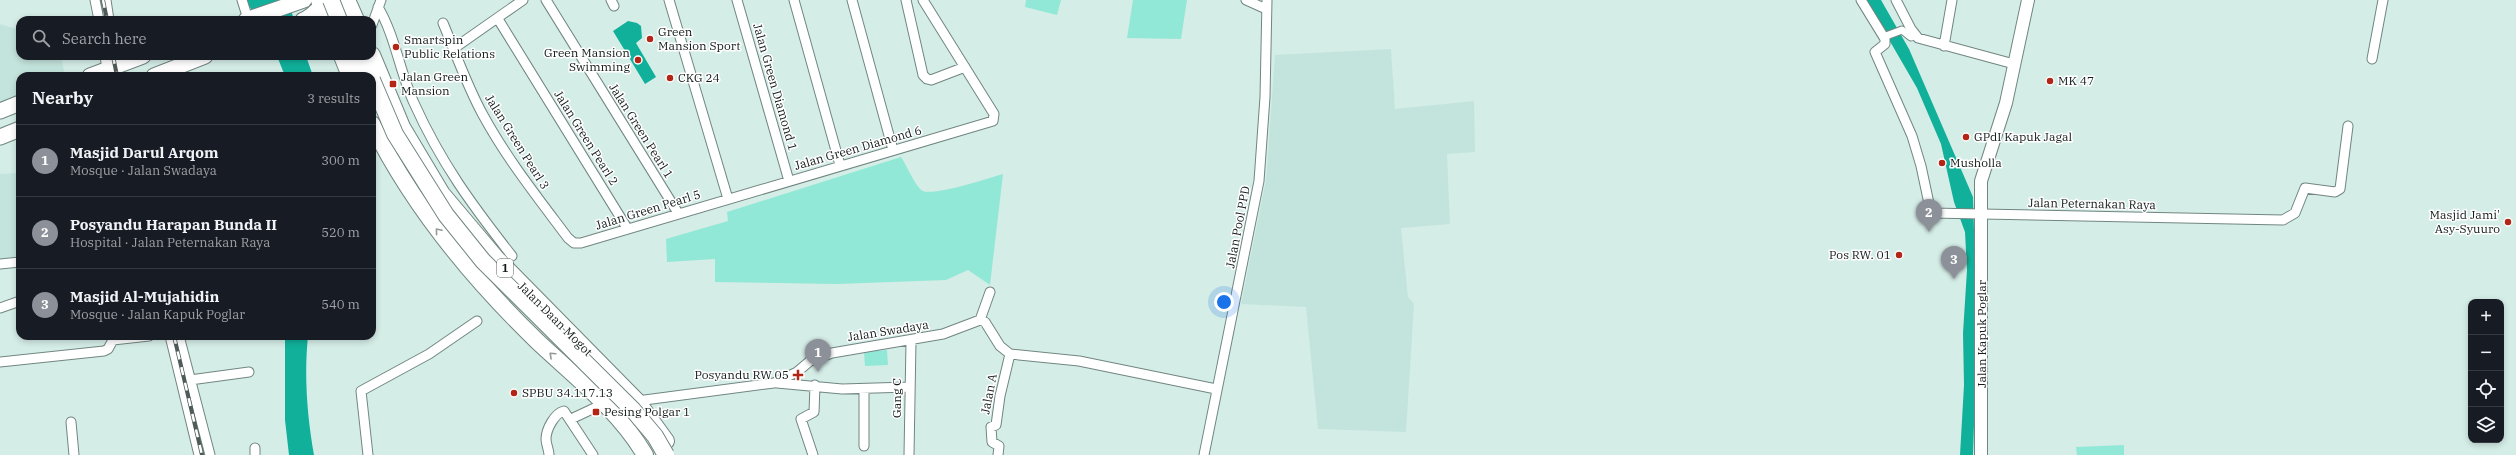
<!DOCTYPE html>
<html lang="en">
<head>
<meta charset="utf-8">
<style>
  :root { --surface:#171b24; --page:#20242c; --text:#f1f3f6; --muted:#9ea1a6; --line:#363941; --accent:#8c9099 }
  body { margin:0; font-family:"IBM Plex Serif",serif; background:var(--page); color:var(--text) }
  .controls { position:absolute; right:12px; bottom:12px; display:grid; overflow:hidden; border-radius:8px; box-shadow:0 2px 6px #0003 }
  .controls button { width:36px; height:36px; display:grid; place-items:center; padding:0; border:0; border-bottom:1px solid var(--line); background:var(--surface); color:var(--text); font:20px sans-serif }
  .you { position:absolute; left:1224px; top:302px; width:14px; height:14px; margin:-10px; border:3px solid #fff; border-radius:50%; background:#1a73e8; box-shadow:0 0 0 6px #1a73e833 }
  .badge { display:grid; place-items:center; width:26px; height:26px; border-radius:50%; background:var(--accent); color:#fff; font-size:13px; font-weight:700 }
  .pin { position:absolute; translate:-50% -33px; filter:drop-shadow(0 1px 2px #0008) }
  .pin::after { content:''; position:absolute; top:21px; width:14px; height:12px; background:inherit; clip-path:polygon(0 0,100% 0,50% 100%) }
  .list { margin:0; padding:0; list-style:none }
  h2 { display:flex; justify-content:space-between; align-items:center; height:52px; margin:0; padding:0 16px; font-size:17px }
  h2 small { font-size:13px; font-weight:400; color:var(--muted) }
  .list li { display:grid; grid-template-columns:26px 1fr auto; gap:12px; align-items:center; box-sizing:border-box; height:72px; padding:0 16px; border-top:1px solid var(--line) }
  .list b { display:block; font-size:15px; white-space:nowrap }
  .list p { margin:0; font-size:13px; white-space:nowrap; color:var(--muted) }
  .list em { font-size:13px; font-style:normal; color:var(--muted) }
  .icon { flex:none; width:22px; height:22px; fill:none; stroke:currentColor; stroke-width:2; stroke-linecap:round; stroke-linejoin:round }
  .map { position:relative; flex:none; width:2516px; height:455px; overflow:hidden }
  .search { position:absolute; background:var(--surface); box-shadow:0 2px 6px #0003; left:16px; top:16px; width:360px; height:44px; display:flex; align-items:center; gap:10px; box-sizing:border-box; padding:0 14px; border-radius:12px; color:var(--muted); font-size:15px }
  .panel { position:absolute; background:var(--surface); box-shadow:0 2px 6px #0003; left:16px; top:72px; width:360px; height:268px; border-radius:12px }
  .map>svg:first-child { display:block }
  .built { fill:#c3e4dc }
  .green { fill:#92e8d6 }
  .water { fill:#10b09a }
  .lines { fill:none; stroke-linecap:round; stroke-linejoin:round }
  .pedestrian-casing { stroke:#718681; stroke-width:9 }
  .minor-casing { stroke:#718681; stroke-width:11 }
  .tertiary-casing { stroke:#718681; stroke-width:14 }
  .primary-casing { stroke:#718681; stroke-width:17 }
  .trunk-casing { stroke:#718681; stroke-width:18 }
  .pedestrian { stroke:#fff; stroke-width:7 }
  .minor { stroke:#fff; stroke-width:9 }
  .tertiary { stroke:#fff; stroke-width:12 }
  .primary { stroke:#fff; stroke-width:15 }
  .trunk { stroke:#fff; stroke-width:16 }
  .rail-casing { stroke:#4e5b58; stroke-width:4 }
  .rail { stroke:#fff; stroke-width:2.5; stroke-dasharray:8; stroke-linecap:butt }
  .trunk-bridge-casing { stroke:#718681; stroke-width:18; stroke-linecap:butt }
  .trunk-bridge { stroke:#fff; stroke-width:16 }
  .oneway { stroke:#949898 }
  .poi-dot { fill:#b32516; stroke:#fff; stroke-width:1.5 }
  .labels { text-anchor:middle; stroke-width:3; stroke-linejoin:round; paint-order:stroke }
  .shield { fill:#fff; stroke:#595f5e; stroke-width:1 }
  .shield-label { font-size:11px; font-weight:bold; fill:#121b19 }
  .poi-label { font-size:12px; fill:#121b19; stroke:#fff; text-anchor:start }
  .street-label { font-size:12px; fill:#121b19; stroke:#fff }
</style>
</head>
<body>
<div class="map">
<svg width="2516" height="455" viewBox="0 0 2516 455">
  <rect width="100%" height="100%" fill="#d5ede7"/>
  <path class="built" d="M0 24 20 30V56H61L65 76H20V96L0 103Z
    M1391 49 1395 109 1474 101 1475 152 1447 154 1450 224 1401 228 1408 297 1414 304 1406 432 1318 429 1306 307 1241 304 1266 180 1275 55Z
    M20 173V256L0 262V174Z"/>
  <path class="green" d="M1026 0H1061L1057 15 1025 7Z
    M1133 0H1187L1181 39 1127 38Z
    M901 157C906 164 916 188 923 191 935 196 989 178 1003 174L990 285 968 270 946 280 919 281 837 284 715 282V259L667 262 666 239 728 221 727 212Z
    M887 350 888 365 865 366 864 352Z
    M2124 445V455H2077L2076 447Z"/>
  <path class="water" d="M246 0H288L294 20H257Z
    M1866 0H1881L1909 49 1973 197 1977 331 1973 455H1960L1964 385 1963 333 1967 270 1965 232 1954 202 1941 144 1917 88Z
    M628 21 637 23 641 26 642 38 636 43 656 77 645 84 613 31Z
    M277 56H306L313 76H285Z
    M285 336H308C304 376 307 415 314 455H289L285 420Z"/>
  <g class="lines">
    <defs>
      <path id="pedestrian" d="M1885 39 1886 36 1902 30 1911 37 1915 36"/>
      <path id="minor" d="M95 0 99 20
        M106 0 109 20
        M242 0 248 19
        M546 0 678 213
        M611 0 614 6
        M669 0 728 199
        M737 0 789 181
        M794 0 840 165
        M852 0 893 150
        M906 0 923 75 927 79 931 80 965 67
        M1246 0 1266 9
        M1861 0 1885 39V44L1875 52 1912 136 1921 166 1931 213 2283 220 2295 213 2305 188 2335 192 2340 189 2348 126
        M1896 0 1911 29 1918 38 2014 64
        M378 7C395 35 400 73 414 103 441 163 472 205 512 256
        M498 19 627 228
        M443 23C456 54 467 86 483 115 507 159 538 198 568 238L574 243H581L993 121 994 114 923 0
        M372 25 381 0
        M1944 46 1952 0
        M453 49 523 0
        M105 56 107 69
        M2372 59 2383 0
        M0 264 20 262
        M0 308 20 301
        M980 320 985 322 1000 346 1010 354 1079 361 1216 389
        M980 320 990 292
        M170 336 199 455
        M179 336 210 455
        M0 362 104 351 108 349 113 340 149 336
        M190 380 249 372
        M777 383 842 389 909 387
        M864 389V446
        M637 401 774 383 797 372 810 361 832 353 943 334 980 320
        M571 419 603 404
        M71 422 74 455
        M255 448V455
        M368 455 361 391 429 354 477 321
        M549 455C549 450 546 444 546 439 546 429 555 413 564 411L593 455
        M813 455 801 419 814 412 815 385
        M909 455 911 341
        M998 455 999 446 992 442 991 427 996 425 1000 396 1010 354
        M1204 455 1259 181 1265 97 1267 0"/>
      <path id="tertiary" d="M1981 455V181L2006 103 2028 0"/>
      <path id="primary" d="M246 20 304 0
        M303 20C315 16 318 5 331 1
        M90 76 143 56
        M154 76 205 56
        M0 111 20 103
        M0 137 20 129"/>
      <path id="trunk" d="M319 0 327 20
        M347 0 356 20
        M330 20 333 11 342 0
        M372 55 402 127 442 194 496 258 637 401 666 441
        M342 56 350 76
        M355 56 364 76
        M372 124C413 207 471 277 537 341 574 376 619 410 645 455"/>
    </defs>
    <use href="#pedestrian" class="pedestrian-casing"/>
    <use href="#minor" class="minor-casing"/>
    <use href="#tertiary" class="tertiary-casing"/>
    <use href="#primary" class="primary-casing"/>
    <use href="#trunk" class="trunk-casing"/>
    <use href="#pedestrian" class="pedestrian"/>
    <use href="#minor" class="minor"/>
    <use href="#tertiary" class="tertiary"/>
    <use href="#primary" class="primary"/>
    <use href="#trunk" class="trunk"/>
    <defs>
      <path id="rail" d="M103 0 107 20
        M113 56 117 76
        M174 336 202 455"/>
    </defs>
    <use href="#rail" class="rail-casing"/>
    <use href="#rail" class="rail"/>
    <defs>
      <path id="trunk-bridge" d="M331 0 339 20
        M372 80 395 134 446 215 483 261 633 410 655 436 666 455"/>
    </defs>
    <use href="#trunk-bridge" class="trunk-bridge-casing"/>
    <use href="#trunk-bridge" class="trunk-bridge"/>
  </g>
  <defs><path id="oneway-chevron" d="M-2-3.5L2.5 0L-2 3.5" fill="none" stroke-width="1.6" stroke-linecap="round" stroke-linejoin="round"/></defs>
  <g class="oneway">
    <use href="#oneway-chevron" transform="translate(438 231) rotate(-130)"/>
    <use href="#oneway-chevron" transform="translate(552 355) rotate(-137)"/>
  </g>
  <g class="poi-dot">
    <circle cx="650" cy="39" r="4"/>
    <circle cx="396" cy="47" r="4"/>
    <circle cx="638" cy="60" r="4"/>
    <circle cx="670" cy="78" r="4"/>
    <circle cx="2050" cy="81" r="4"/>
    <rect x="389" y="80" width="8" height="8" rx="2"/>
    <circle cx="1966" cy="137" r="4"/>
    <circle cx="1942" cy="163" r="4"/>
    <circle cx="2508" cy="222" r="4"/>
    <circle cx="1899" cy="255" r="4"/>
    <path d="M796 369h4v4h4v4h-4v4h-4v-4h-4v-4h4z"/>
    <circle cx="514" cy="393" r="4"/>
    <rect x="592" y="408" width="8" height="8" rx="2"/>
  </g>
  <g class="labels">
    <rect class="shield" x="497" y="259" width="16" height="18" rx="3"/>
    <g class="shield-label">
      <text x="505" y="272">1</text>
    </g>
    <g class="poi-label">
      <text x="658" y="36">Green<tspan x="658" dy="14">Mansion Sport</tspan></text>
      <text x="404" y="44">Smartspin<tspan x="404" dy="14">Public Relations</tspan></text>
      <text x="630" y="57" text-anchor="end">Green Mansion<tspan x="630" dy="14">Swimming</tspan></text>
      <text x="401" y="81">Jalan Green<tspan x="401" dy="14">Mansion</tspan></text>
      <text x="678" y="82">CKG 24</text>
      <text x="2058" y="85">MK 47</text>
      <text x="1974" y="141">GPdI Kapuk Jagal</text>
      <text x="1950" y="167">Musholla</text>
      <text x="2500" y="219" text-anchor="end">Masjid Jami'<tspan x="2500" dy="14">Asy-Syuuro</tspan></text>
      <text x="1891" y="259" text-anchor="end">Pos RW. 01</text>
      <text x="789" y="379" text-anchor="end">Posyandu RW 05</text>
      <text x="522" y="397">SPBU 34.117.13</text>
      <text x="604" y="416">Pesing Polgar 1</text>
    </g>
    <g class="street-label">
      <text transform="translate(775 87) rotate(74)" y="4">Jalan Green Diamond 1</text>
      <text transform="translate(641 131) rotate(58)" y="4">Jalan Green Pearl 1</text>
      <text transform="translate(586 138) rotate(58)" y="4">Jalan Green Pearl 2</text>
      <text transform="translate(517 142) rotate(58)" y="4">Jalan Green Pearl 3</text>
      <text transform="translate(858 148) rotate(-16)" y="4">Jalan Green Diamond 6</text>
      <text transform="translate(2092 204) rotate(1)" y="4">Jalan Peternakan Raya</text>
      <text transform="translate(648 210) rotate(-17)" y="4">Jalan Green Pearl 5</text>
      <text transform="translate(1238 227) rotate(-79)" y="4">Jalan Pool PPD</text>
      <text transform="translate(555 319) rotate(45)" y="4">Jalan Daan Mogot</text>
      <text transform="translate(888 331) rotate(-9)" y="4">Jalan Swadaya</text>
      <text transform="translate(1982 334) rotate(-90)" y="4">Jalan Kapuk Poglar</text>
      <text transform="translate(989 394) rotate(-79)" y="4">Jalan A</text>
      <text transform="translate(897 398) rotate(-90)" y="4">Gang C</text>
    </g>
  </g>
</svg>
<div class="controls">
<button>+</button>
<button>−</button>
<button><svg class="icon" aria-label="locate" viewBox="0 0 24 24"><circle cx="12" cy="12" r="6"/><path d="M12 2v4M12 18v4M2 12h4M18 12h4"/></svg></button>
<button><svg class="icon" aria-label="layers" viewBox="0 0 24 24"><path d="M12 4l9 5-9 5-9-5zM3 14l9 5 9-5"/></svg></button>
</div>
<div class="you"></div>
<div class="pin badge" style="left:818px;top:372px">1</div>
<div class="pin badge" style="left:1929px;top:232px">2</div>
<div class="pin badge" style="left:1954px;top:279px">3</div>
<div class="search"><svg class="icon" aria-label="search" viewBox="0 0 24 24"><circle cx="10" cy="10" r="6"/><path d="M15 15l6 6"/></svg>Search here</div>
<section class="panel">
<h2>Nearby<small>3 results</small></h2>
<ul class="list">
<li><span class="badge">1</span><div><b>Masjid Darul Arqom</b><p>Mosque · Jalan Swadaya</p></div><em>300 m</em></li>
<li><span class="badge">2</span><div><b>Posyandu Harapan Bunda II</b><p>Hospital · Jalan Peternakan Raya</p></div><em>520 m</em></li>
<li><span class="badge">3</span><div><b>Masjid Al-Mujahidin</b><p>Mosque · Jalan Kapuk Poglar</p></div><em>540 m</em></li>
</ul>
</section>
</div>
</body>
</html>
